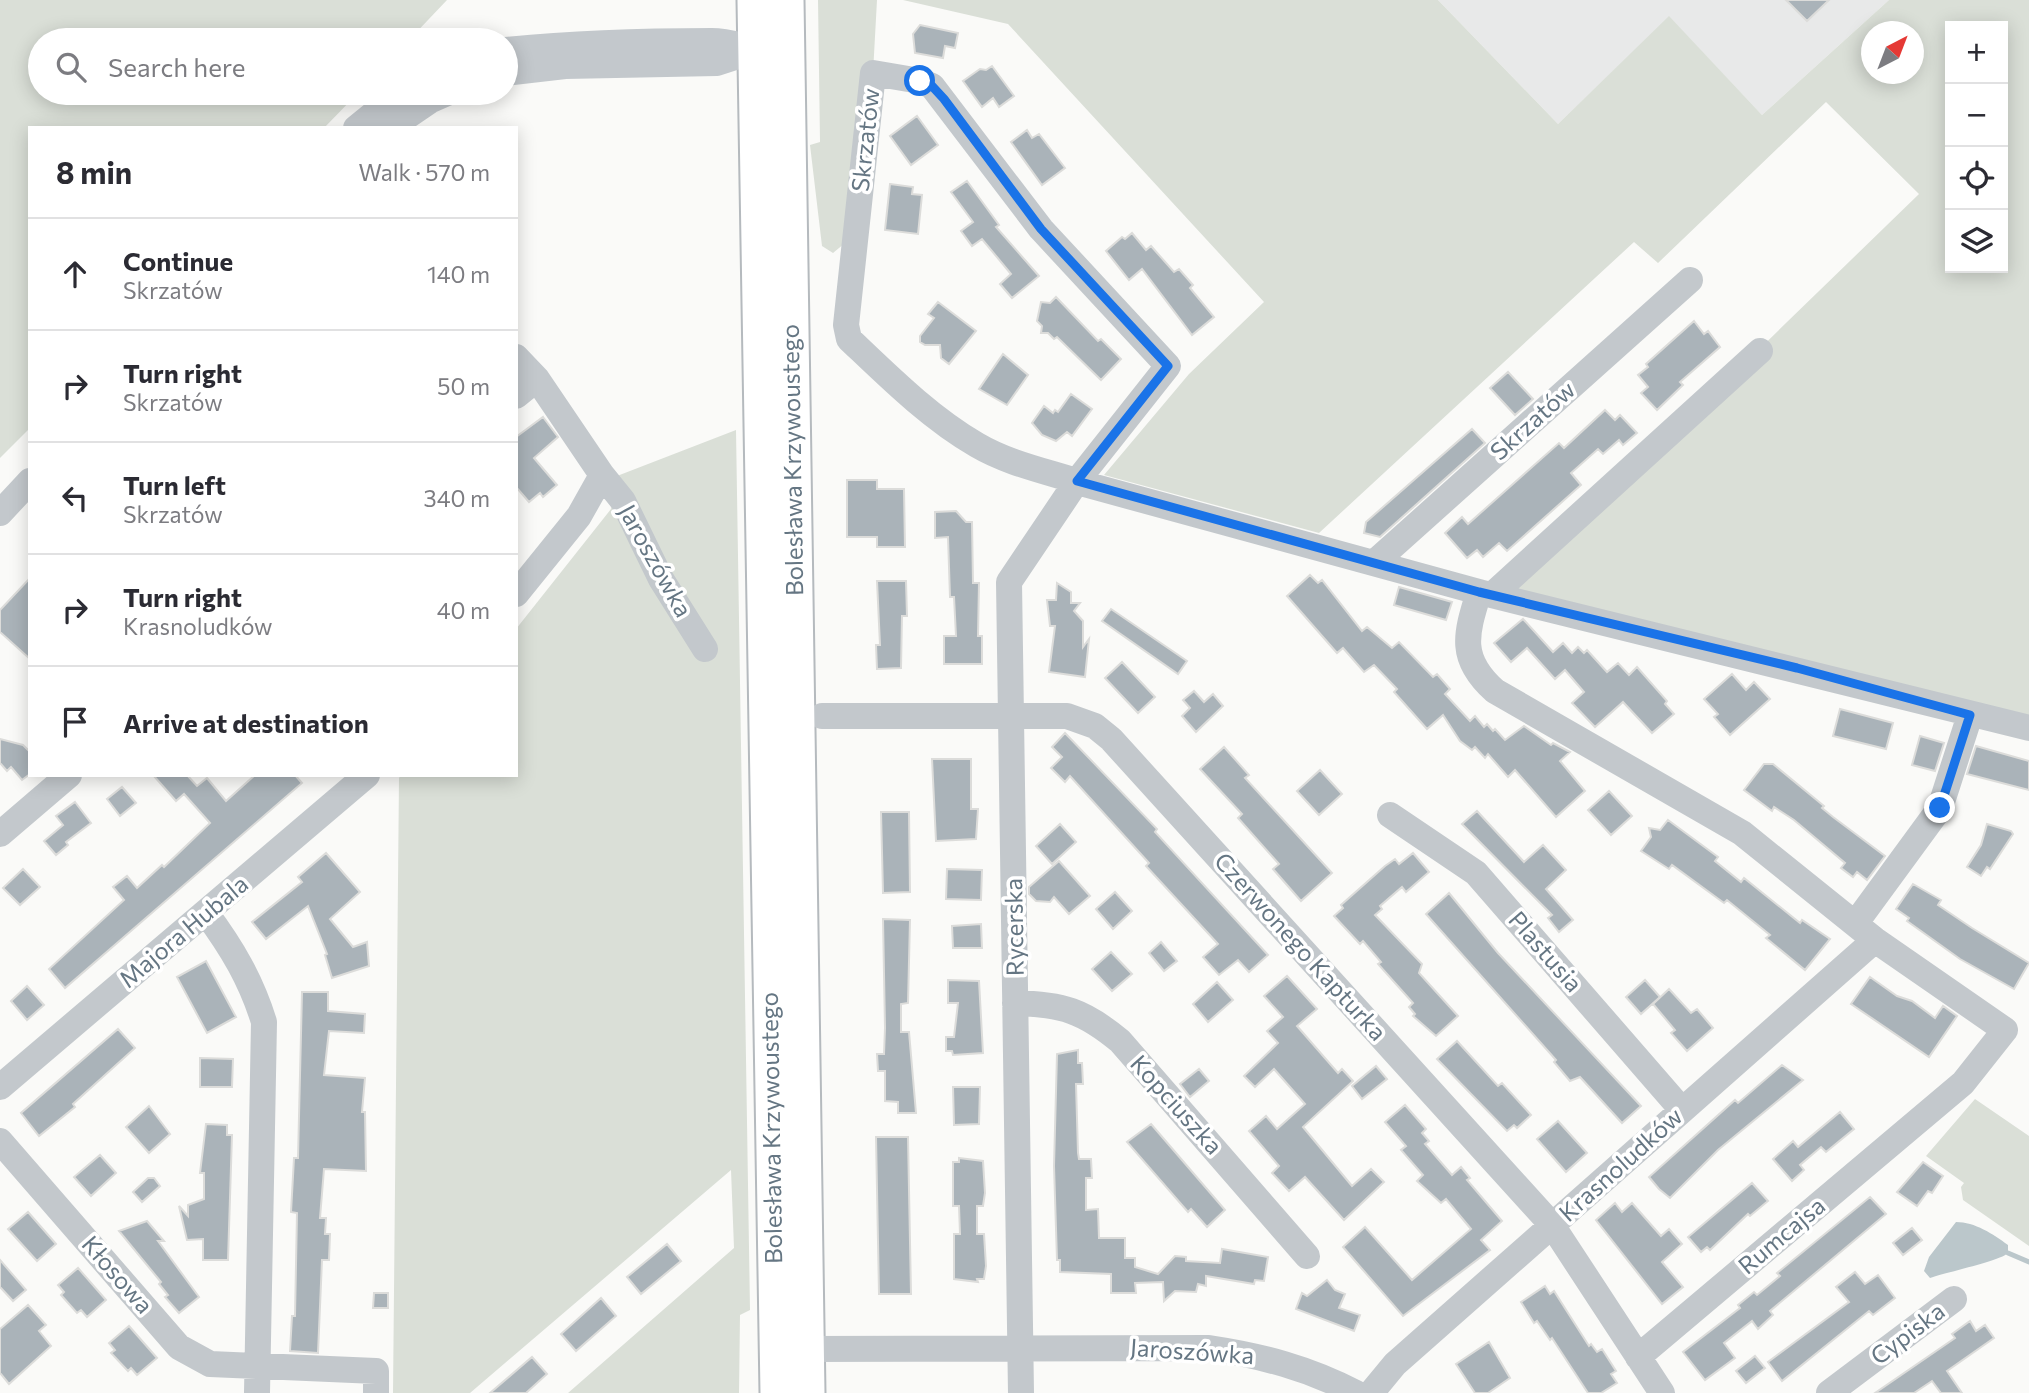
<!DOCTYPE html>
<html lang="en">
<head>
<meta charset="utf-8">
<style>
  :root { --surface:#fff; --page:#f2f2f3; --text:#2b2b33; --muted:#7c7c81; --line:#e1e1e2 }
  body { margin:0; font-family:Commissioner,sans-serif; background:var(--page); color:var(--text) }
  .controls { position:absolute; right:21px; top:21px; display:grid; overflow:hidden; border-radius:0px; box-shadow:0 4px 18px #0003 }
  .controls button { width:63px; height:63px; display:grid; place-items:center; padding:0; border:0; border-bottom:2px solid var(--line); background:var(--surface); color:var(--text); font:35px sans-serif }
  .compass { position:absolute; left:1861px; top:21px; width:63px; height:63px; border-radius:50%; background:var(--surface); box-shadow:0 4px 18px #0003; rotate:42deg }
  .stop { position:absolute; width:21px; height:21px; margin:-16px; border:5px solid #1a73e8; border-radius:50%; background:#fff }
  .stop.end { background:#1a73e8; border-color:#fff; box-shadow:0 2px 7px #0008 }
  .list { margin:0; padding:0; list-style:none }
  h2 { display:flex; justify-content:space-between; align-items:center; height:91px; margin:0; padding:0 28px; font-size:30px }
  h2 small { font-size:23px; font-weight:400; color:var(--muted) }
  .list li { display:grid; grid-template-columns:46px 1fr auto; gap:21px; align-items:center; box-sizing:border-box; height:112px; padding:0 28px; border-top:2px solid var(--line) }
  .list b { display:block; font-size:26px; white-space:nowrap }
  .list p { margin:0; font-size:23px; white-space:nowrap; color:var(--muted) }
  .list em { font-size:23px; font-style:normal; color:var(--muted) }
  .icon { flex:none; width:38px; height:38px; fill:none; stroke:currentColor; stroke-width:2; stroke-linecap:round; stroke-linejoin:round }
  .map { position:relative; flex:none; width:2029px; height:1393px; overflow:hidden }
  .search { position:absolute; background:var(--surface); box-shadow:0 4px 18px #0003; left:28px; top:28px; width:490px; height:77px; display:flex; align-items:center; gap:18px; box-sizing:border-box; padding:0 24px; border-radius:38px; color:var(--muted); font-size:26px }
  .panel { position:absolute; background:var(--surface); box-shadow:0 4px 18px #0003; left:28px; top:126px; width:490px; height:651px; border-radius:0px }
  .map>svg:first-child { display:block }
  .built { fill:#e8e9e9 }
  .green { fill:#dadfd7; fill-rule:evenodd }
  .water { fill:#bbc7cb }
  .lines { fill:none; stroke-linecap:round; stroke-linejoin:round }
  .stream { stroke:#bbc7cb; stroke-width:5 }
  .building { fill:#aab3b9; stroke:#dcdcda; stroke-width:2 }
  .major-casing { stroke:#b5babe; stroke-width:37 }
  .minor { stroke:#c3c8cc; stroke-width:26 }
  .major { stroke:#fff; stroke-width:33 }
  .route { stroke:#1a73e8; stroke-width:9 }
  .labels { text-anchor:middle; stroke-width:7; stroke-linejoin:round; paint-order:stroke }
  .street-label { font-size:24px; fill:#657683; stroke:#fff }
</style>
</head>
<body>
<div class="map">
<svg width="2029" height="1393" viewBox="0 0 2029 1393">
  <rect width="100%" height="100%" fill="#fafaf8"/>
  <path class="built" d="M1438 0H1889L1762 115 1669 17 1558 124Z"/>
  <path class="green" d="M0 0H447L409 40H40V93H358L324 128H30V428L0 458Z
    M818 0H877L873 73 845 243 833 253 822 246 810 145 820 142Z
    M903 0H1438L1558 124 1669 16 1762 115 1889 0H2029V718L1512 589 1919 194 1826 102 1658 263 1634 242 1319 533 1104 475 1189 374 1264 302 1008 24ZM1950 26H2003V268H1950ZM1871 32H1913V74H1871Z
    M736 430 750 1310 740 1315 739 1393H568L734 1248 731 1170 470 1393H393L399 778 401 775H516V629L611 509 617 476Z
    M1975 1099 2029 1136V1246L1963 1200 1961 1187 1964 1183 1926 1156Z"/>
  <path class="water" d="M1956 1222C1975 1222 1993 1234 2008 1245V1253C2000 1261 1947 1272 1930 1278L1924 1271 1929 1257Z"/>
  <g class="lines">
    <path class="stream" d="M2008 1253 2029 1262"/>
  </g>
  <path class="building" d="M1786 0H1829L1807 21Z
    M920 25 958 33 955 48 945 46 943 58 915 53 913 34Z
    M992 66 1014 96 999 107 993 98 982 107 963 81 980 69 986 70Z
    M917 116 938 145 911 165 890 136Z
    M1027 130 1032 138 1039 134 1065 168 1042 185 1011 142Z
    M967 181 999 225 996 227 1039 276 1012 298 1000 284 1011 274 982 239 972 246 961 231 973 222 951 192Z
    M890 184 913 187 912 194 922 195 918 234 885 230Z
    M1132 233 1146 250 1151 246 1174 272 1179 269 1193 285 1190 288 1214 317 1192 335 1142 269 1129 280 1106 251 1122 237 1125 239Z
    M1056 297 1098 341 1101 339 1121 359 1101 380 1057 337 1054 339 1048 333H1041L1042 326 1037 321 1041 302 1050 303Z
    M938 302 976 331 949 364 941 358 940 345H925L920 342V336L934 318 928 314Z
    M1694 321 1704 334 1708 331 1720 347 1680 382 1683 385 1657 410 1641 393 1648 387 1638 375 1648 367 1646 364Z
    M1003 354 1028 375 1007 405 979 389Z
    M1508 372 1533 399 1515 415 1490 388Z
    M1071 394 1092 409 1072 436 1067 432 1056 441 1042 435 1032 423 1044 406 1053 413 1055 410 1058 412Z
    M1605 410 1615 420 1620 415 1637 433 1623 445 1619 440 1603 454 1598 449 1571 473 1581 485 1507 551 1499 543 1483 557 1477 550 1467 558 1445 533 1462 517 1468 524 1559 443 1564 448Z
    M543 417 558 437 534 458 557 485 543 497 540 493 529 502 516 487V437Z
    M1472 429 1485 443 1380 537 1364 533 1366 522Z
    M847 480H877V489H904L905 547H877V537H847Z
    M956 511 966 522H972L973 583H979L978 636H982V664H944V636H956L954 597H950L948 537 935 538V512Z
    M1310 575 1318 583 1322 580 1362 631 1367 627 1392 648 1399 642 1433 677 1437 674 1450 689 1445 694 1470 721 1475 716 1484 727 1487 724 1493 731 1495 729 1505 740 1524 726 1551 745 1553 743 1570 752 1560 761 1585 791 1556 817 1515 770 1508 777 1488 754 1485 758 1475 747 1472 750 1460 741 1443 715 1427 729 1394 692 1397 689 1374 665 1364 672 1343 648 1337 653 1287 596Z
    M30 578V659L0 632V610Z
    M877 581H906L907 616H902L901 668 877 669 876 645H880Z
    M1057 583 1071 592V603H1080L1074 611 1083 621V647L1089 639 1085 677 1049 672 1055 626H1050L1047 600H1056Z
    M1399 587 1452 602 1446 620 1394 605Z
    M1111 609 1187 661 1178 674 1102 621Z
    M1523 619 1553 652 1563 643 1572 653 1578 647 1584 653 1587 650 1607 672 1618 663 1629 675 1637 667 1667 701 1665 704 1674 714 1652 733 1623 702 1595 727 1572 703 1584 692 1565 670 1555 679 1527 648 1511 662 1494 643Z
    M1122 662 1155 697 1138 713 1105 678Z
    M1732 674 1746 690 1754 682 1770 699 1730 735 1714 717 1718 714 1704 699Z
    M1194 691 1204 702 1213 694 1223 706 1196 732 1182 716 1190 708 1183 700Z
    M1840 709 1893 723 1886 749 1833 736Z
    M1065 733 1157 829 1155 832 1268 955 1249 972 1238 960 1219 975 1203 957 1218 944 1146 866 1149 863 1070 776 1065 782 1051 768 1062 757 1052 747Z
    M1920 736 1944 743 1935 771 1912 765Z
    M0 739 23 745 30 752V774L22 780 11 767 7 771 0 763Z
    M1976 746 2029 761V790L1967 774Z
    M1224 747 1249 775 1245 778 1332 873 1301 901 1273 869 1279 864 1238 818 1242 814 1200 769Z
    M932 759H971V809H978L976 839 936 841Z
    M1764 764H1773L1824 806 1822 808 1833 817 1885 856 1867 880 1857 872 1853 877 1841 868 1845 863 1794 820 1774 807 1772 811 1744 790Z
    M1320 770 1342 794 1319 815 1297 791Z
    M153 775H187L197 786 207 778 226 801 255 775H295L302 783 65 988 49 969 124 900 113 887 127 876 137 888 162 865 164 867 210 823 184 794 176 801Z
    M122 787 136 803 120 816 107 799Z
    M1609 791 1632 816 1611 835 1588 810Z
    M75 802 91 823 66 842 68 845 56 855 44 841 63 825 56 816Z
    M1477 811 1524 862 1543 845 1566 870 1546 889 1573 920 1559 932 1548 918 1552 915 1462 824Z
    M881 812H909L910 892 883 893Z
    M1668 820 1718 857 1715 861 1741 882 1744 878 1800 923 1802 920 1830 939 1805 970 1766 938 1770 935 1727 900 1724 903 1672 865 1669 869 1641 851 1651 837 1649 828 1660 830Z
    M1060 824 1076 842 1052 864 1036 846Z
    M1987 824 2011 831 2013 834 1990 869 1987 867 1981 876 1967 867 1981 845Z
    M326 853 360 892 330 919 353 947 367 942 369 966 332 978 325 955 327 954 308 906 266 939 252 922 302 882 298 877Z
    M1413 853 1429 872 1406 892 1402 887 1380 906 1382 909 1375 915 1422 964 1419 973 1458 1016 1436 1036 1413 1016 1415 1014 1409 1007 1413 1003 1378 964 1381 962 1363 941 1360 944 1334 916 1343 908 1341 905 1385 866 1395 859 1399 864Z
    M1059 861 1090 896 1069 914 1054 897 1050 902 1036 901 1029 894V887Z
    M23 869 40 887 20 905 3 888Z
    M947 869 982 870 981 900 946 899Z
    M1913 884 1941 900 1938 905 1972 928 2029 963 2014 989 1960 959 1907 921 1909 918 1896 909Z
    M1115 892 1132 911 1113 929 1096 909Z
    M1449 893 1498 953 1641 1106 1622 1123 1580 1077 1570 1081 1554 1062 1556 1060 1426 914Z
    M883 919 910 920 908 1003 901 1004V1032H909L916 1113H898V1102L885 1101V1071H878L877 1054H884L885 1028Z
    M981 924 982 948H953L952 926Z
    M1161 942 1177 961 1164 971 1149 953Z
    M1111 952 1132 974 1112 991 1092 969Z
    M206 961 236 1017 207 1033 177 977Z
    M1287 976 1317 1009 1297 1026 1338 1073 1342 1069 1353 1081 1303 1127 1352 1186 1371 1169 1384 1182 1344 1220 1305 1177 1289 1191 1272 1173 1279 1166 1249 1131 1266 1116 1277 1129 1305 1104 1274 1069 1255 1087 1244 1076 1278 1043 1267 1031 1283 1017 1264 996Z
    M1870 977 1897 996 1912 1001 1935 1018 1943 1006 1957 1016 1929 1057 1851 1004Z
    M948 980 979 981 983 1053 953 1055 952 1051H946V1037H954L958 1003H948Z
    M1645 980 1660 997 1641 1014 1626 997Z
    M1217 982 1233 1000 1208 1022 1193 1004Z
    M27 986 44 1005 27 1020 11 1001Z
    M1669 989 1691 1013 1697 1009 1713 1028 1687 1051 1671 1033 1675 1030 1653 1004Z
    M302 992H328V1011L365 1014 364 1033 329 1031 324 1075 365 1078 362 1112H365L366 1171 324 1169 320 1218H326L325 1234H330L329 1260H322L318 1353 290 1351 292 1316H295L297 1213 291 1212 294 1158H298Z
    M118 1029 135 1048 73 1104 75 1107 39 1136 21 1113Z
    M1457 1041 1498 1086 1502 1083 1531 1115 1517 1128 1514 1125 1507 1131 1437 1059Z
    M1078 1050V1063H1082L1083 1084H1076L1078 1153 1079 1159H1091L1092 1178H1086V1210L1098 1209 1099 1238H1125V1258H1135V1267L1158 1274 1175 1256 1186 1257V1261L1220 1263 1222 1249 1268 1257 1264 1281 1255 1280 1254 1284 1206 1276V1286L1198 1284 1196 1292 1175 1291 1164 1301 1163 1282 1135 1283 1136 1293H1111V1274L1060 1272V1260H1057L1054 1166 1057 1054Z
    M200 1058 233 1059 232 1087H200Z
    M1782 1065 1803 1080 1718 1150 1670 1198 1659 1189 1649 1177 1735 1100 1738 1103Z
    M1376 1066 1387 1079 1362 1099 1352 1086Z
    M1199 1069 1209 1081 1190 1097 1180 1084Z
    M953 1087H980L979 1124 954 1125Z
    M1405 1105 1426 1129 1422 1133 1429 1141 1425 1144 1452 1175 1461 1167 1470 1178 1467 1180 1502 1221 1481 1240 1490 1250 1403 1316 1343 1247 1365 1227 1412 1280 1471 1229 1446 1199 1441 1203 1417 1181 1423 1175 1401 1150 1406 1146 1385 1122Z
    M149 1106 170 1134 149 1153 126 1127Z
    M1840 1112 1854 1129 1826 1152 1821 1147 1800 1165 1804 1170 1792 1181 1773 1159 1793 1141 1798 1147Z
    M1558 1121 1587 1153 1566 1172 1537 1139Z
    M206 1124 227 1125V1135H232L228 1260H203V1239L187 1240 179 1206 188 1216V1205L204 1199V1173H200Z
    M1151 1124 1225 1210 1207 1227 1191 1209 1188 1212 1127 1142Z
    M876 1137H908L911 1294H879Z
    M100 1155 116 1173 91 1196 74 1177Z
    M959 1158 983 1161 985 1193 983 1206H977V1234H984L986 1266 984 1279H977L978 1282 954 1279V1234H960L959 1206H953V1162H959Z
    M1923 1162 1943 1176 1932 1193 1928 1191 1917 1206 1897 1192Z
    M148 1178H154L160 1186 142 1202 133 1192Z
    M1752 1183 1768 1201 1750 1216 1748 1214 1710 1250 1707 1247 1701 1252 1688 1237Z
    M1870 1197 1886 1214 1770 1311 1773 1315 1758 1329 1752 1321 1724 1343 1735 1358 1705 1380 1683 1352 1740 1308 1738 1305 1754 1292 1757 1295 1780 1276 1777 1273Z
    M1615 1203 1622 1212 1632 1203 1661 1236 1669 1229 1682 1244 1662 1262 1683 1287 1662 1304 1596 1220Z
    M28 1212 56 1244 37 1261 8 1229Z
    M147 1221 164 1241H158L199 1297 179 1313 165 1297 168 1295 159 1284 161 1282 119 1231Z
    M1912 1228 1922 1240 1903 1255 1893 1243Z
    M667 1244 681 1261 641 1294 627 1277Z
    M0 1260 26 1290 13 1301 0 1287Z
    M78 1268 106 1300 87 1317 81 1310 77 1313 61 1295 64 1292 58 1285Z
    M1855 1272 1865 1284 1878 1275 1895 1298 1873 1315 1869 1311 1782 1381 1768 1362 1849 1302 1836 1287Z
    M1327 1280 1335 1290 1345 1294 1339 1308 1360 1315 1354 1331 1296 1309 1302 1293 1307 1296Z
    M1545 1286 1550 1294 1554 1291 1589 1346 1591 1344 1597 1352 1602 1349 1616 1371 1611 1374 1617 1383 1601 1393H1588L1552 1338 1550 1340 1537 1321 1534 1323 1521 1302Z
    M374 1293H388V1308H373Z
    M601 1298 616 1316 576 1351 561 1334Z
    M28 1305 46 1325 39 1331 51 1346 9 1384 0 1373V1329Z
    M1970 1321 1976 1331 1985 1325 1994 1338 1947 1371 1962 1393H1941L1932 1381 1914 1393H1875L1955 1338 1952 1334Z
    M129 1326 157 1358 137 1375 131 1368 128 1371 111 1353 115 1350 109 1343Z
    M1489 1342 1510 1378 1488 1393H1475L1456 1364Z
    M1755 1356 1765 1368 1746 1383 1736 1371Z
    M532 1357 547 1374 526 1393H490Z"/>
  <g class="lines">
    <defs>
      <path id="major" d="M754 0 777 1393
        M787 0 808 1393"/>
    </defs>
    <use href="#major" class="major-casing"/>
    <path class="minor" d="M506 50C574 43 644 41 712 41 732 41 751 50 771 51
      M506 73 565 66 717 63 754 51
      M356 128 399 93
      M390 128 431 100 447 93
      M516 357 537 379 602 475 579 516 516 594
      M516 396 537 379
      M602 475 623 501 661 579 705 649
      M0 513 30 481
      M1375 562 1690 280
      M1479 592C1466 634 1458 658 1495 691L1742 833 1875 940 2005 1030 1963 1083 1638 1357
      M1492 595 1760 351
      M822 716H1067L1095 726 1111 739 1552 1225 1662 1393
      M1390 815 1476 873 1682 1110
      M0 834 69 775
      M206 913C232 948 251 980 264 1022L257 1393
      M1855 924 1940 808 1970 715
      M1015 1003C1062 1004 1084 1011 1120 1041L1307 1256
      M0 1087 367 775
      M0 1141 179 1347 210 1364 376 1371V1393
      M807 1349 1209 1348C1262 1356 1308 1368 1356 1393
      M1021 1393 1009 582 1077 481 1168 366 1041 229 932 86 920 81 873 73 846 325 849 339C888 376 930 418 977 445 1011 465 1051 472 1088 485L1479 592 2029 728
      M1371 1393 1395 1364 1875 940
      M1829 1393 1954 1299"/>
    <use href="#major" class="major"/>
  </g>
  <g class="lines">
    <path class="route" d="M920 81 932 86 944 99 1041 229 1168 366 1077 481 1479 592 1797 668 1970 715 1940 808"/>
  </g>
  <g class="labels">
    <g class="street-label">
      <text transform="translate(866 140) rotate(-84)" y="8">Skrzatów</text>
      <text transform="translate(1533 421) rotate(-42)" y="8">Skrzatów</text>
      <text transform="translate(793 460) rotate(-91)" y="8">Bolesława Krzywoustego</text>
      <text transform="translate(655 561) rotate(61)" y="8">Jaroszówka</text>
      <text transform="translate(1015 927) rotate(-91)" y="8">Rycerska</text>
      <text transform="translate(184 932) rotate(-40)" y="8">Majora Hubala</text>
      <text transform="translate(1300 947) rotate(48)" y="8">Czerwonego Kapturka</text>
      <text transform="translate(1545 952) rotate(49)" y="8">Plastusia</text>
      <text transform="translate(1176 1105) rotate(48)" y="8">Kopciuszka</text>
      <text transform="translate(772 1128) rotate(-91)" y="8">Bolesława Krzywoustego</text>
      <text transform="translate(1621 1165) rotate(-42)" y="8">Krasnoludków</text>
      <text transform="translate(1782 1236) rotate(-40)" y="8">Rumcajsa</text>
      <text transform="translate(117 1275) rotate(49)" y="8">Kłosowa</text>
      <text transform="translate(1908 1334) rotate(-37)" y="8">Cypiska</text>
      <text transform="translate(1192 1352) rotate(4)" y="8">Jaroszówka</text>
    </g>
  </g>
</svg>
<div class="controls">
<button>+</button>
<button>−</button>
<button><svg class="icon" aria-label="locate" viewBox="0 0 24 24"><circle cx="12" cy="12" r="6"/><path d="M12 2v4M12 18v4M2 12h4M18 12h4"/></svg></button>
<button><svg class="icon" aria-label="layers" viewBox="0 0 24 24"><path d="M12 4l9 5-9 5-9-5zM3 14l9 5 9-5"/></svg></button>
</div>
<svg class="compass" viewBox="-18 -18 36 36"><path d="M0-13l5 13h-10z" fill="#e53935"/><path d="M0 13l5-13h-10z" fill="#7c7c81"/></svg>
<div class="stop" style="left:920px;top:81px"></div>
<div class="stop end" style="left:1940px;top:808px"></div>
<div class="search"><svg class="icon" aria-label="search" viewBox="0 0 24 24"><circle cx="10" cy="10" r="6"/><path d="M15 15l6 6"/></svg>Search here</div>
<section class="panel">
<h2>8 min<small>Walk · 570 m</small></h2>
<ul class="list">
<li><svg class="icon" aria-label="ahead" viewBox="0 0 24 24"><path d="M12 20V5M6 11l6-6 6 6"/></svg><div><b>Continue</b><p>Skrzatów</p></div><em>140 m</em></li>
<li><svg class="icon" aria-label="right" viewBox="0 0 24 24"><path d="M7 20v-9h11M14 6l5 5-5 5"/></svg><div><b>Turn right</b><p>Skrzatów</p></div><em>50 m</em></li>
<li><svg class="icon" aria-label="left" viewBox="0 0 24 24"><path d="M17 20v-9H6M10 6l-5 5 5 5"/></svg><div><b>Turn left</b><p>Skrzatów</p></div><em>340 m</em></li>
<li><svg class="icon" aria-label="right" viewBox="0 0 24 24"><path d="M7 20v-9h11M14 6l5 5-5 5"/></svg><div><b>Turn right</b><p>Krasnoludków</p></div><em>40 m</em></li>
<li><svg class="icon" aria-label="arrive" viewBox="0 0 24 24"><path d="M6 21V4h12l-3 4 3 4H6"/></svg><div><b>Arrive at destination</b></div></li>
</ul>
</section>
</div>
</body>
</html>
